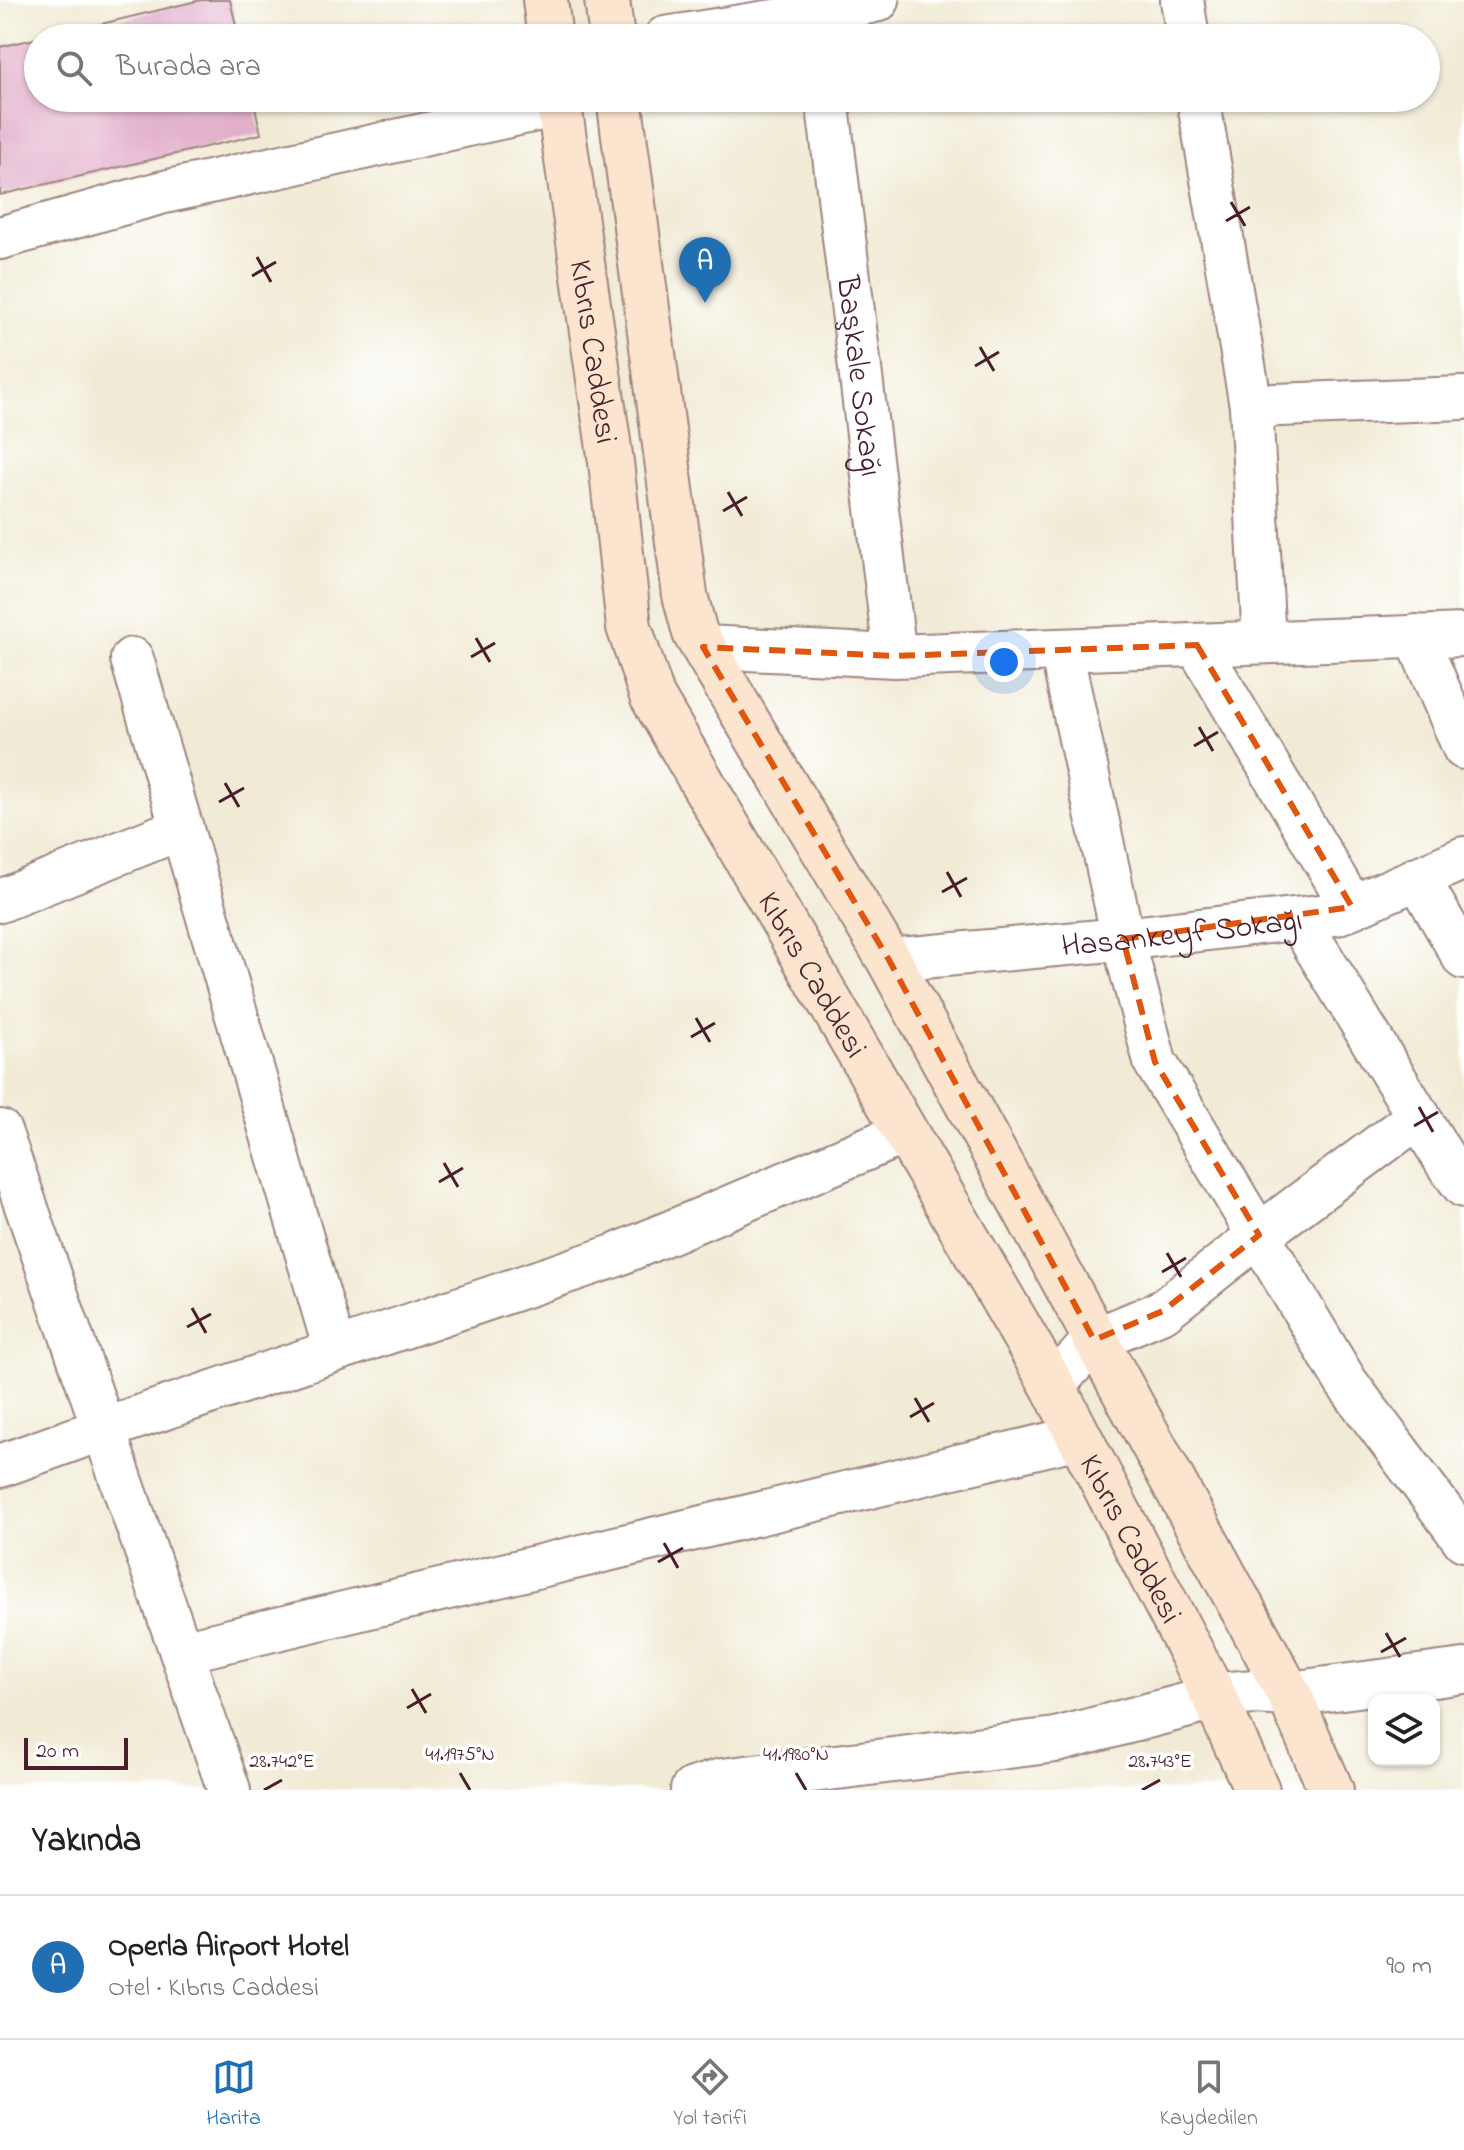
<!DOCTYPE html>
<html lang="tr">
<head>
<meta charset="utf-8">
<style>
  :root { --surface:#fff; --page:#f6f6f6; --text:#222; --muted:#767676; --line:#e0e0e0; --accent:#1f6fb2 }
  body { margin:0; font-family:"Indie Flower",sans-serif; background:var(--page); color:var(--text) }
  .controls { position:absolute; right:24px; bottom:24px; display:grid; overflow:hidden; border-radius:16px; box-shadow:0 2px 6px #0004 }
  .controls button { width:72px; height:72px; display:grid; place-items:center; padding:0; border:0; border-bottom:2px solid var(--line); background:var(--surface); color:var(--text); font:40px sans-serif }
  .scale { position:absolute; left:24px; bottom:20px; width:104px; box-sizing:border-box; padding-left:8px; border:4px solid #4a1f2b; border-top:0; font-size:22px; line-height:28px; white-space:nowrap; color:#4a1f2b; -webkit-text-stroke:6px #fff; paint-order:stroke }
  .you { position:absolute; left:1004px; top:662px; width:28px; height:28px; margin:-20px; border:6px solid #fff; border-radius:50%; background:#1a73e8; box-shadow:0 0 0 12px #1a73e833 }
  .badge { display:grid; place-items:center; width:52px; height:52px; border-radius:50%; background:var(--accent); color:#fff; font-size:26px; font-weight:700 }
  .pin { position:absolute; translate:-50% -66px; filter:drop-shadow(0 2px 4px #0008) }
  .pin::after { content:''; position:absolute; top:42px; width:28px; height:24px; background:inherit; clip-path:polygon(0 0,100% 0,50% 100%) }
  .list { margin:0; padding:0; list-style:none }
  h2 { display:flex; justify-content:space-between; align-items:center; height:104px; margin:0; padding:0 32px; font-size:34px }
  h2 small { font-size:26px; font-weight:400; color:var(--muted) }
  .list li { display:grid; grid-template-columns:52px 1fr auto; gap:24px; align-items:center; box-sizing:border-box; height:144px; padding:0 32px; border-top:2px solid var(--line) }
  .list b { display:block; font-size:30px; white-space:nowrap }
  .list p { margin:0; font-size:26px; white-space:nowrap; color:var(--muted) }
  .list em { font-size:26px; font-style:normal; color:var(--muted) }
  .icon { flex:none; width:44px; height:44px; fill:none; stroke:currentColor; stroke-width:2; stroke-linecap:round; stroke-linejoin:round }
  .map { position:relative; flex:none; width:1464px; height:1790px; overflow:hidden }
  .search { position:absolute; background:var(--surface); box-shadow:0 2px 6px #0004; left:24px; right:24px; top:24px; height:88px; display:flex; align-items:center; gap:20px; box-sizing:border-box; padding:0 28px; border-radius:44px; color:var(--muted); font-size:30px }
  .sheet { height:248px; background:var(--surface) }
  nav { display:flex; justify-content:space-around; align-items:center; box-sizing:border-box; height:112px; border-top:2px solid var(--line); background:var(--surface); font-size:22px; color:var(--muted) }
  nav a { display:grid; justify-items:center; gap:4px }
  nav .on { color:var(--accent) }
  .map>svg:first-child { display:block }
  .building { fill:#e2afca }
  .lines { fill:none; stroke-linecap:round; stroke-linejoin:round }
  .minor-casing { stroke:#9e8580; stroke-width:46 }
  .tertiary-casing { stroke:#9e8580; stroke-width:48 }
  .secondary-casing { stroke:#9e8580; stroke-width:48 }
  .minor { stroke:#fff; stroke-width:42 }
  .tertiary { stroke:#fff; stroke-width:44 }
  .secondary { stroke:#fce5cf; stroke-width:44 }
  .marked { fill:none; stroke:#e0560e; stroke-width:6; stroke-dasharray:16 10; stroke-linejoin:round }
  .ticks { fill:none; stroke:#4a1f2b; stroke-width:3 }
  .labels { text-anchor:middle; stroke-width:7; stroke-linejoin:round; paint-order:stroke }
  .street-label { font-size:32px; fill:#4a1f2b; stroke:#fff }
  .ticks-label { font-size:20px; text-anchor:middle; fill:#4a1f2b; stroke:#fff; stroke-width:7; stroke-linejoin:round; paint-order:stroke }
</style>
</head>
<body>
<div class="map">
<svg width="1464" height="1790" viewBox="0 0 1464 1790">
  <rect width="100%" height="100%" fill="#fff"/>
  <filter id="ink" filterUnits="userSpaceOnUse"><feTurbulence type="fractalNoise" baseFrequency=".0125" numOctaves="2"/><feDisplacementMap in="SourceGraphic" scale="16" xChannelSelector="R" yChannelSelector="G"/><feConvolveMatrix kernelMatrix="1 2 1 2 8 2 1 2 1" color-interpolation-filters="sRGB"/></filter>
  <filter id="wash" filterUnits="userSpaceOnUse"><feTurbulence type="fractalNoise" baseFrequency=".006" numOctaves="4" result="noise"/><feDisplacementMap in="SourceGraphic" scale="32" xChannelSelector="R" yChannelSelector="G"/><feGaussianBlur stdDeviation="1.8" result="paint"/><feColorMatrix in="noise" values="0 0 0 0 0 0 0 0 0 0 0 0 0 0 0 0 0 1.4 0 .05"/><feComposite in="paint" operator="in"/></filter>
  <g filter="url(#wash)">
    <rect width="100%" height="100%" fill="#f1ebd6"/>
    <g id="blocks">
      <path class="building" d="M201 0H230L239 38H43Z
        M38 38V98H253L261 134 0 195V47Z"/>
    </g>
  </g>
  <g filter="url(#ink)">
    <use href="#blocks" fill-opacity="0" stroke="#9e8580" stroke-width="2"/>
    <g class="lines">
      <defs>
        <g id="minor">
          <path d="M1182 0 1188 38"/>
          <path d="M665 38 818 14 878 0"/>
          <path id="s1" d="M827 98 895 656"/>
          <path d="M1198 98 1251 406 1264 642"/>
          <path d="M0 238 160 193 559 105 566 98"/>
          <path d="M1251 406 1464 398"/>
          <path d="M1416 636 1464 748"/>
          <path d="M1197 645 1352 907"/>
          <path d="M703 647 895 656 1464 635"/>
          <path d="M1061 650 1123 939 1155 1062 1346 1382 1464 1540"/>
          <path d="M132 659 335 1350"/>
          <path d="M1418 878 1464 958"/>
          <path d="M0 901 182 828"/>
          <path d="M1298 919 1448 1165 1464 1186"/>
          <path id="s2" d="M889 960 1123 939 1336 914 1464 858"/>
          <path d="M0 1131 229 1790"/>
          <path d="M1053 1386 1094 1340 1163 1311 1259 1235 1419 1116"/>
          <path d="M0 1466 103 1429 614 1256 904 1133"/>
          <path d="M181 1652 1079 1437"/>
        </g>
        <path id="tertiary" d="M693 1790 722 1781 1056 1740 1230 1694 1254 1692 1289 1694 1464 1671"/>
        <g id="secondary">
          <path d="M545 0 550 38"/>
          <path d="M607 0 612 38"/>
          <path id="s3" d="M558 98 611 462 629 627 652 696 1053 1386 1215 1698 1257 1790"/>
          <path d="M619 98 685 595 695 633 889 960 1289 1694 1331 1790"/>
        </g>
      </defs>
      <use href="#minor" class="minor-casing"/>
      <use href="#tertiary" class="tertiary-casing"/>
      <use href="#secondary" class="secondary-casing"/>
      <use href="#minor" class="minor"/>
      <use href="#tertiary" class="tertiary"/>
      <use href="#secondary" class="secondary"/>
    </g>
  </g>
  <path class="marked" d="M1197 645 1352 907 1123 939 1155 1062 1259 1235 1163 1311 1094 1340 889 960 703 647 895 656Z"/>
  <path class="ticks" d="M1231 202 1245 226M1226 221 1250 207M257 257 271 282M252 276 276 262M980 347 994 371M975 366 999 352M728 492 742 516M723 511 747 497M476 638 490 662M471 657 495 643M1199 727 1213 751M1194 746 1218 732M225 783 239 807M219 802 244 788M947 872 961 897M942 892 967 878M696 1018 710 1042M691 1037 715 1023M1419 1107 1433 1132M1414 1126 1438 1112M444 1163 458 1187M439 1182 463 1168M1167 1253 1181 1277M1162 1272 1186 1258M192 1308 206 1333M187 1327 211 1314M915 1398 929 1422M910 1417 934 1403M664 1543 678 1568M658 1562 683 1548M1386 1633 1400 1657M1381 1652 1406 1638M412 1689 426 1713M407 1708 431 1694M460 1773 470 1790M796 1773 806 1790M264 1790 282 1780M1142 1790 1160 1780"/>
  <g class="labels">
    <g class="street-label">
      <text dy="11" stroke="none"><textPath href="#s3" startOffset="256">Kıbrıs Caddesi</textPath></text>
      <text dy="11" stroke="none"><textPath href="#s1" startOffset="280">Başkale Sokağı</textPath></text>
      <text dy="11" stroke="none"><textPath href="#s2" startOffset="294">Hasankeyf Sokağı</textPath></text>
      <text dy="11" stroke="none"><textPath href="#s3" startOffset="928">Kıbrıs Caddesi</textPath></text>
      <text dy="11" stroke="none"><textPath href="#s3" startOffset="1576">Kıbrıs Caddesi</textPath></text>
    </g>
  </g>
  <g class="ticks-label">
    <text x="460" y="1760">41.1975°N</text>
    <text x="796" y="1760">41.1980°N</text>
    <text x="282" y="1767">28.742°E</text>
    <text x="1160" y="1767">28.743°E</text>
  </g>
</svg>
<div class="controls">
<button><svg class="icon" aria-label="layers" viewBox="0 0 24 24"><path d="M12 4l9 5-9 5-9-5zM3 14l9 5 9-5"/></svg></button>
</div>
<div class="scale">20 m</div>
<div class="you"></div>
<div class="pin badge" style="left:705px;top:303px">A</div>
<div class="search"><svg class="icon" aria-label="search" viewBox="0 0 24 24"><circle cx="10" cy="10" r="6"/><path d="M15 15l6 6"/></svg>Burada ara</div>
</div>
<section class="sheet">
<h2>Yakında<small></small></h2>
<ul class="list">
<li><span class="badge">A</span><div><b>Operla Airport Hotel</b><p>Otel · Kıbrıs Caddesi</p></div><em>90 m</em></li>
</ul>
</section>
<nav>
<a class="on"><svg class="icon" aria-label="map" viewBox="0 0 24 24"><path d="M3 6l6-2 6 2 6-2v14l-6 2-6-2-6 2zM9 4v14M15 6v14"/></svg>Harita</a>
<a><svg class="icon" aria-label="directions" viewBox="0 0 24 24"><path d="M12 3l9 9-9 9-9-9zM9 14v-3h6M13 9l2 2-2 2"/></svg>Yol tarifi</a>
<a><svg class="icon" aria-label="saved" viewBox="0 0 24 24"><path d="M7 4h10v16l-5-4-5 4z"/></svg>Kaydedilen</a>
</nav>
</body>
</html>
